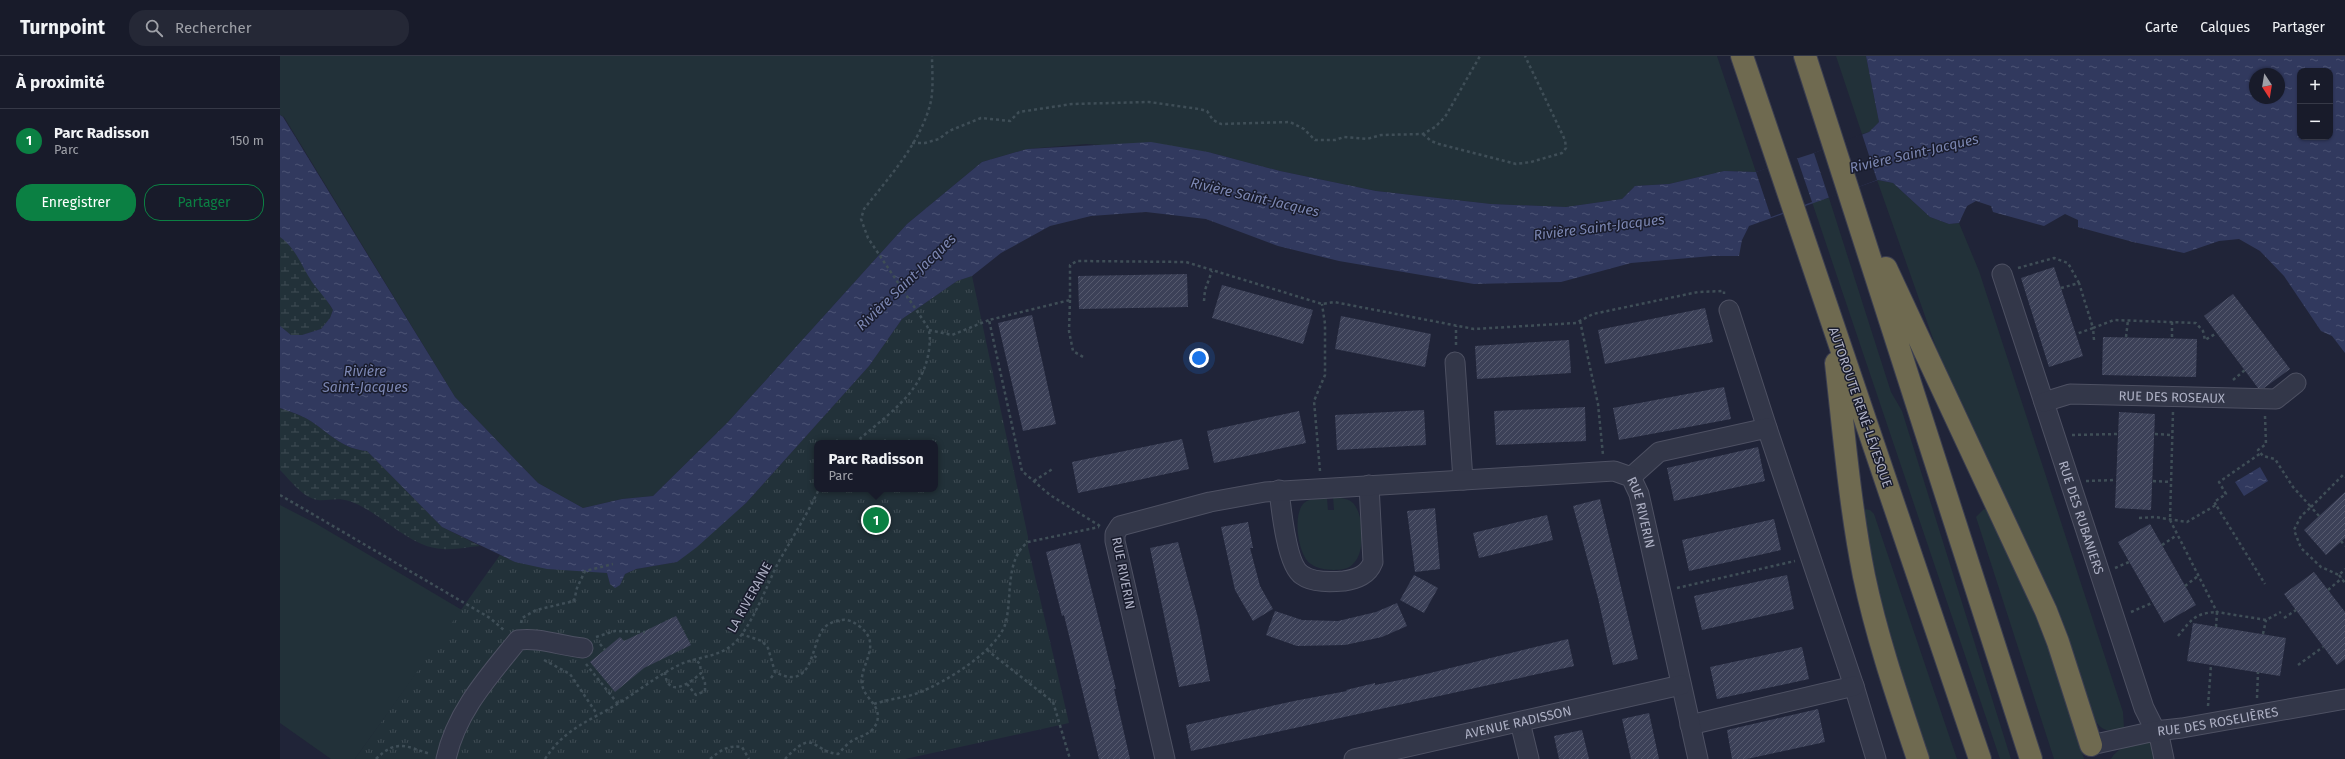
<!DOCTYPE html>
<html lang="fr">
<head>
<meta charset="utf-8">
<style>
  :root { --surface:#181b2a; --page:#252836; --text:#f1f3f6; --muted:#9fa1a8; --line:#363947; --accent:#0b8043 }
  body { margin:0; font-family:"Fira Sans",sans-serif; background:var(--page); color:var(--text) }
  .controls { position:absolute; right:12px; top:12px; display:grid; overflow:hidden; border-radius:8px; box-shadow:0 1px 3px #0004 }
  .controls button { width:36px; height:36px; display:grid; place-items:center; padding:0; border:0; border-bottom:1px solid var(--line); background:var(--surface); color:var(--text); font:20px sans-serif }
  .compass { position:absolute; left:1969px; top:12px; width:36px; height:36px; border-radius:50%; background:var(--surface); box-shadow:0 1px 3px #0004; rotate:168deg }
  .you { position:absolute; left:919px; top:302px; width:14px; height:14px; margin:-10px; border:3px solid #fff; border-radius:50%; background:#1a73e8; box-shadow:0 0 0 6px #1a73e833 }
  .badge { display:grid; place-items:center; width:26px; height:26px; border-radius:50%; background:var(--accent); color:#fff; font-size:13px; font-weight:700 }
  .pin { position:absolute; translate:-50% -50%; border:2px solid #fff; box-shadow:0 1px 4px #0006 }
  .popup { position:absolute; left:534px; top:384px; width:124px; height:52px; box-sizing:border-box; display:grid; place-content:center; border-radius:8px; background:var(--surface); filter:drop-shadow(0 1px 3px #0005); font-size:13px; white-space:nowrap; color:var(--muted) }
  .popup b { font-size:15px; color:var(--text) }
  .popup::after { content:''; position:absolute; left:50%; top:100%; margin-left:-8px; border:8px solid transparent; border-top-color:var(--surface) }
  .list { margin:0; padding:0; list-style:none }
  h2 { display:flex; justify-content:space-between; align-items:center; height:52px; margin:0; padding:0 16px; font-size:17px }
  h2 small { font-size:13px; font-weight:400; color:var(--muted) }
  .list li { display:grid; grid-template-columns:26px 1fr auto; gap:12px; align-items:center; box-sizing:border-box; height:64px; padding:0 16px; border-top:1px solid var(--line) }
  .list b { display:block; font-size:15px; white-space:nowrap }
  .list p { margin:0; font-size:13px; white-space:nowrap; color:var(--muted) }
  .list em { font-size:13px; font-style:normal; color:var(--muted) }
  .actions { display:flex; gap:8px; padding:12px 16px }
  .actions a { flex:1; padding:9px 0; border:1px solid var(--accent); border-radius:16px; text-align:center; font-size:14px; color:var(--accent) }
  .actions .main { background:var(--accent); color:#fff }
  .icon { flex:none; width:22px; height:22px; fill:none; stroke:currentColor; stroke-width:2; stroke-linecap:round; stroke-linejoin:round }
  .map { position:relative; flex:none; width:2065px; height:703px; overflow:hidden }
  header { display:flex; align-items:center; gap:24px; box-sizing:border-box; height:56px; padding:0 20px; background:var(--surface); border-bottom:1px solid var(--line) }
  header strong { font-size:19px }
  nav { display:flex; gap:22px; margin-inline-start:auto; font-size:14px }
  .search { width:280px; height:36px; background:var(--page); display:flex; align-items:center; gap:10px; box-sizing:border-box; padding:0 14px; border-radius:16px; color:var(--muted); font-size:15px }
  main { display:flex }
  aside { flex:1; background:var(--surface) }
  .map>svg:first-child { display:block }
  .grass { fill:#223139 }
  .wetland { fill:url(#wetland-marsh) }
  .park { fill:url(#park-tufts); fill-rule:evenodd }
  .water { fill:url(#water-ripples); fill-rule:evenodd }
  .pier { fill:#202438 }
  .building { fill:url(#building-hatch) }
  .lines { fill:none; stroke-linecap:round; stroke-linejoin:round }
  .minor-casing { stroke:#4e5163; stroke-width:21 }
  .highway-casing { stroke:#3b3e50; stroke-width:24 }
  .path { stroke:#3f4e57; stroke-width:2.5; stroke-dasharray:3 3; stroke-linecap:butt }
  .minor { stroke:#333749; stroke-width:19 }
  .highway { stroke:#6f6a50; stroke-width:22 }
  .labels { text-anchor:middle; stroke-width:3; stroke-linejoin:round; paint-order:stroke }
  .street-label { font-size:13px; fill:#aeb1c5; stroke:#191c2d }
  .water-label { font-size:14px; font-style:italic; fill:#7c87b3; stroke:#191c2d }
</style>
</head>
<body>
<header>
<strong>Turnpoint</strong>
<div class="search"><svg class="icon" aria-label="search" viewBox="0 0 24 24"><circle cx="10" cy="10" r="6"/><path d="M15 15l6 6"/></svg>Rechercher</div>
<nav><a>Carte</a><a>Calques</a><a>Partager</a></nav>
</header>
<main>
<aside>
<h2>À proximité<small></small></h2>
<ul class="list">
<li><span class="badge">1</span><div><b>Parc Radisson</b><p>Parc</p></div><em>150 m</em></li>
</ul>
<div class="actions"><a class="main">Enregistrer</a><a>Partager</a></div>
</aside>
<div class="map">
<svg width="2065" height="703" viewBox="0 0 2065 703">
  <defs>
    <pattern id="wetland-marsh" width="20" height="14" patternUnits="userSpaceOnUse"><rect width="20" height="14" fill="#223139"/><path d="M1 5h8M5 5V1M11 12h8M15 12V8" fill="none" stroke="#404c54"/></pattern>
    <pattern id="park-tufts" width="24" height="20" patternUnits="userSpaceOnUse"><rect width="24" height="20" fill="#223139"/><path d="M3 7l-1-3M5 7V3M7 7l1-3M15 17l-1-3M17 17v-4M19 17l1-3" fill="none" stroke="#404c54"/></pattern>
    <pattern id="water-ripples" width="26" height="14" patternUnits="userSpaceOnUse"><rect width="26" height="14" fill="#31395e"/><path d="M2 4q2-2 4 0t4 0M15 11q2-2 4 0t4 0" fill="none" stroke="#4c5374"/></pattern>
    <pattern id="building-hatch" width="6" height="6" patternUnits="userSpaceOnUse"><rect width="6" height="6" fill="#3c4158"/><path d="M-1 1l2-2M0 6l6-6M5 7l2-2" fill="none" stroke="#565a6e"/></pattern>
  </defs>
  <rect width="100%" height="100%" fill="#202438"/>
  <path class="grass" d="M0 0H1437L1476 116 1444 115 1389 128 1355 130 1342 143 1286 151 1211 148 1096 135 1000 115 928 96 806 88 747 93 702 106 627 168 448 366 373 440 342 443 303 452 258 427 175 341 4 61 0 59Z
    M1556 0H1586L1599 66 1589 76 1582 78Z
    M1597 124 1613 127 1650 161 1669 168 1679 167 1699 215 1843 656 1844 672C1824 681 1814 668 1810 650L1807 647 1780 565 1748 491 1685 362 1657 294Z
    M1549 142 1611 336 1622 355 1731 703H1720L1532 146Z
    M1053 441C1060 442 1068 442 1073 447 1085 459 1088 508 1064 513 1054 515 1039 514 1031 508 1018 500 1012 458 1024 447 1030 442 1040 442 1047 442L1048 454H1054Z
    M0 449 35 467 182 554 75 703H51L0 667Z
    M1584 453 1590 454 1594 458 1677 703H1647L1605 572 1581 455Z
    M1704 453 1708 454 1712 461 1767 585 1804 703H1774L1696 461Z
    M1868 686 1872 688 1875 703H1831C1839 689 1854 689 1868 686Z"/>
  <path class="wetland" d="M0 181 6 184 21 205 53 254 50 262 41 273 22 279H11L0 270Z
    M0 352C11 356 25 360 35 368 52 380 64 393 87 395L162 471 200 490C188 491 175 494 163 493 129 492 100 455 69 445 58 441 48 445 38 444 23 442 10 424 0 414Z"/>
  <path class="park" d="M692 220 748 481V491L789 667 625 703H75L220 499 235 506 327 517 330 528 340 529 345 518 356 513 397 506 466 447 589 310 622 263 677 225ZM537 387H655V433H537Z"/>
  <path class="water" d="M1586 0H2065V297L2052 280 2041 275 2004 220 1980 195 1959 183 1939 185 1904 197 1853 186 1798 171V164L1785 158 1764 170 1713 156 1711 150 1696 145 1687 150 1679 167 1669 168 1650 161 1613 127 1598 124 1469 170 1462 184 1459 200H1432L1351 207 1281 226 1194 228 1059 205 998 190 926 163 866 156 811 160 770 170 721 197 692 220 677 225 622 263 589 310 466 447 417 491 397 506 356 513 345 518 340 529 335 532 330 528 327 517 267 513 235 506 162 471 87 395C64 393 52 380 35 368 25 360 11 356 0 352V270L11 279H22L41 273 50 262 53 254C47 243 39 236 32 226 22 211 16 192 0 181V59L3 61 175 341 258 427 303 452 342 443 373 440 448 366 627 168 702 106 747 93 871 86 928 96 1000 115 1096 135 1211 148 1286 151 1342 143 1355 130 1389 128 1444 115 1476 116 1534 97 1589 76 1599 66ZM2020 15H2050V81H2020ZM1975 18H1999V42H1975Z
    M1980 411 1988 425 1964 440 1955 426Z"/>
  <path class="pier" d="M1582 78 1597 124 1549 142 1534 97Z
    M1517 102 1532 146 1491 161 1476 116Z"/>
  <path class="building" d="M1774 211 1803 300 1769 311 1741 222Z
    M907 218 908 251 799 253 798 220Z
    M942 229 1033 254 1023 288 932 262Z
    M1953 238 2010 313 1984 332H1978L1924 260Z
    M1425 252 1433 286 1325 308 1318 274Z
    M752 259 776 368 743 375 718 267Z
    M1061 260 1151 278 1145 311 1055 293Z
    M1823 281 1917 283 1916 321 1822 319Z
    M1289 284 1291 317 1197 323 1195 290Z
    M1444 331 1451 363 1339 384 1333 352Z
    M1305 351 1306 385 1216 389 1214 355Z
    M1144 354 1146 389 1057 394 1055 359Z
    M1019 355 1026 387 934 407 927 375Z
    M1839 356 1875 358 1871 454 1835 452Z
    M902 383 909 413 798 437 792 406Z
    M1478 391 1485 425 1394 445 1387 412Z
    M2065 436V482L2046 499 2024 474Z
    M1320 443 1358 603 1333 609 1318 542 1293 450Z
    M1155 452 1160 513 1135 516 1127 455Z
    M1267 459 1273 484 1199 502 1193 477Z
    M1494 463 1501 494 1409 515 1402 484Z
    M968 466 973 492H970L980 530 993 553 973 565 955 534 941 471Z
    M1870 468 1916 549 1884 567 1838 486Z
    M898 486 918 562 930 625 899 631 870 492Z
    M800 487 836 633H834L850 703H819L784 559 782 560 766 496Z
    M2034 516 2065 556V603L2057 609 2004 538Z
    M1134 519 1158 532 1144 557 1120 544Z
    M1507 519 1514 553 1422 574 1414 540Z
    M1117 547 1127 570 1102 581 1065 589 1017 590 986 579 995 555 1022 564 1058 565 1096 556Z
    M396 560 411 589 364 612 335 636 310 606 340 581 344 585Z
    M1913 567 2006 582 2000 620 1907 605Z
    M1288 583 1294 610 911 695 906 669 1014 645 1067 635 1066 634 1095 627V629L1130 622Z
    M1522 591 1529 623 1437 643 1430 611Z
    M1538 653 1545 686 1467 703H1452L1447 674Z
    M1369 657 1379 703H1351L1342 663Z
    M1302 674 1309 703H1279L1274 680Z"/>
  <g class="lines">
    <defs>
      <g id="minor">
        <path id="s1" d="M1722 218 1864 652 1880 684 1884 703"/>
        <path d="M1449 254 1487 372"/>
        <path d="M1175 306 1183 424"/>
        <path id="s2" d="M1764 346 1790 338 1996 343 2016 327"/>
        <path d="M1351 421 1379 396 1487 372 1574 630 1596 703"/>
        <path d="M999 434C1001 452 1007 510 1022 519 1033 527 1051 526 1064 525 1077 523 1088 519 1093 506L1089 429"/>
        <path d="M1240 666 1249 703"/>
        <path d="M1410 669 1574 630"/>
        <path id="s3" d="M1811 689 1875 675 1902 672 2065 643"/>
        <path d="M166 703C176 656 209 620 238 584 259 581 281 590 303 592"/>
        <path id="s4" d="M885 703 835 485V478L840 470 930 446 985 436 1334 415 1351 421 1359 438 1418 703"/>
        <path id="s5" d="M1074 703 1401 629"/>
      </g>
      <path id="highway" d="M1462 0 1700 703
        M1525 0 1751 703
        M1606 212 1766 555 1778 586 1811 689
        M1556 307C1564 378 1570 450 1584 520 1597 582 1618 643 1638 703"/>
    </defs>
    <use href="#minor" class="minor-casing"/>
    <use href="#highway" class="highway-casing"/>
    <path class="path" d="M1143 78 1151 85 1159 88 1236 108 1251 106 1282 97 1286 92 1285 84 1245 0
      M632 87H645L659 83 669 75 701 62 730 65 739 56 792 48 869 46 919 53 927 55 933 64 941 68 1010 66 1024 73 1035 84H1055L1064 81 1087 83 1101 79 1143 78 1155 71 1165 61 1200 0
      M1738 212 1774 202 1788 207 1799 227
      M1781 232 1799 227 1813 272 1796 278
      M790 244 789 275 793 295 805 302
      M924 245 925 234 932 215
      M1300 265 1318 348 1323 399
      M1892 266V282
      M649 274 672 279 709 264
      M1846 281 1848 264
      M1814 284 1813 272 1834 264 1916 267 1923 275 1925 284 1937 277
      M1176 289V270
      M1953 324 1965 314
      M1893 356 1890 464 1937 556 1986 564 2001 556
      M1985 360 1986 388 1978 394 1983 400 1995 403 2013 431 2031 451 2021 460 2014 474 2021 492 2041 511 2059 519 2065 513
      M1875 378 1892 379
      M1792 379 1838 378
      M575 387C605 360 643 338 649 294 650 285 651 278 647 270L588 182 581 163 584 153C609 121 639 89 650 49 654 34 652 16 652 0
      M1040 415 1034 345 1045 319V268L1042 248
      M754 425 774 412
      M1806 425 1836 424
      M1873 425 1891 426
      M0 439 210 562 225 575
      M1936 449 1934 446 1946 438 1939 426 1981 397
      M2039 460 2031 451 2063 419 2065 421
      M1859 462 1875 461 1907 466 1936 449 1985 528
      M820 470 770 439 742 415 709 264 790 244V209L797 205 906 206 1042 248 1054 246 1194 273 1296 267 1313 258 1418 236 1444 235V238
      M2061 485 2065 490
      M1882 489 1897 479
      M1835 512 1849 506
      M2059 519 2065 527
      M1905 530 1918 520
      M1397 532 1515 505
      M2048 534 2062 522
      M1851 556 1872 547
      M2004 562 2016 554
      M241 567 242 562 256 554 294 545 297 532 305 515 333 508
      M461 578 482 585 488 592 495 616C533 636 530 592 543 573 548 567 555 565 562 564 568 563 574 566 579 570 604 588 579 609 582 628 584 643 602 649 597 666 592 680 579 679 569 687 565 690 562 694 558 698 531 695 535 671 505 703
      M1983 578 1986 564
      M1898 580C1912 563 1915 557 1937 556L1936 571
      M316 581 335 575 365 576
      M320 588 325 594
      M707 594 773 646 790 703
      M534 600 539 603
      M264 604 290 618 317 658
      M306 608 338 648
      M2018 609 2043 591
      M385 616C387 643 409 628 421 617L420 608 415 603
      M491 622 495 616
      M407 628 416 639 425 635V627L421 617
      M1977 642 1978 616
      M594 648C608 643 624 642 638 637 664 627 715 596 725 569 733 543 724 504 748 486L819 471
      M1928 650 1931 609
      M96 703C116 683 126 690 150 698
      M265 703C285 672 310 665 339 647 360 634 378 619 401 608 417 601 438 601 452 589 470 575 487 529 498 507 512 482 527 459 539 433
      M430 703C441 694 448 689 462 691L469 703"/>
    <use href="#minor" class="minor"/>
    <use href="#highway" class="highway"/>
  </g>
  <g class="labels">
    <g class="street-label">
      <text dy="5" stroke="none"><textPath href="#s2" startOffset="129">RUE DES ROSEAUX</textPath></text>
      <text transform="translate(1581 351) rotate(71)" y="5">AUTOROUTE RENÉ-LÉVESQUE</text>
      <text dy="5" stroke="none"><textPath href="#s4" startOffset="794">RUE RIVERIN</textPath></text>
      <text dy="5" stroke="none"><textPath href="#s1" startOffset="256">RUE DES RUBANIERS</textPath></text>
      <text transform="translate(844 517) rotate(79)" y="5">RUE RIVERIN</text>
      <text transform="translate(469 541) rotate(-61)" y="5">LA RIVERAINE</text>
      <text dy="5" stroke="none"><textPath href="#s3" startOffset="129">RUE DES ROSELIÈRES</textPath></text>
      <text dy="5" stroke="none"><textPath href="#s5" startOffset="168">AVENUE RADISSON</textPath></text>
    </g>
    <g class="water-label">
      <text transform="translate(1634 97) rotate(-13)" y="5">Rivière Saint-Jacques</text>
      <text transform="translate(975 141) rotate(13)" y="5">Rivière Saint-Jacques</text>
      <text transform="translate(1319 171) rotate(-7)" y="5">Rivière Saint-Jacques</text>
      <text transform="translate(626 226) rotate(-44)" y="5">Rivière Saint-Jacques</text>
      <text x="85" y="320">Rivière<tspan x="85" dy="16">Saint-Jacques</tspan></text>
    </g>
  </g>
</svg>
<div class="controls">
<button>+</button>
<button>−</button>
</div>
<svg class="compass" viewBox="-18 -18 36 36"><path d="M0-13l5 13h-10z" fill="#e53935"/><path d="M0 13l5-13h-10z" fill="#9fa1a8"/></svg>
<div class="you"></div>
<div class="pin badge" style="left:596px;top:464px">1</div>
<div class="popup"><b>Parc Radisson</b>Parc</div>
</div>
</main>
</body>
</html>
